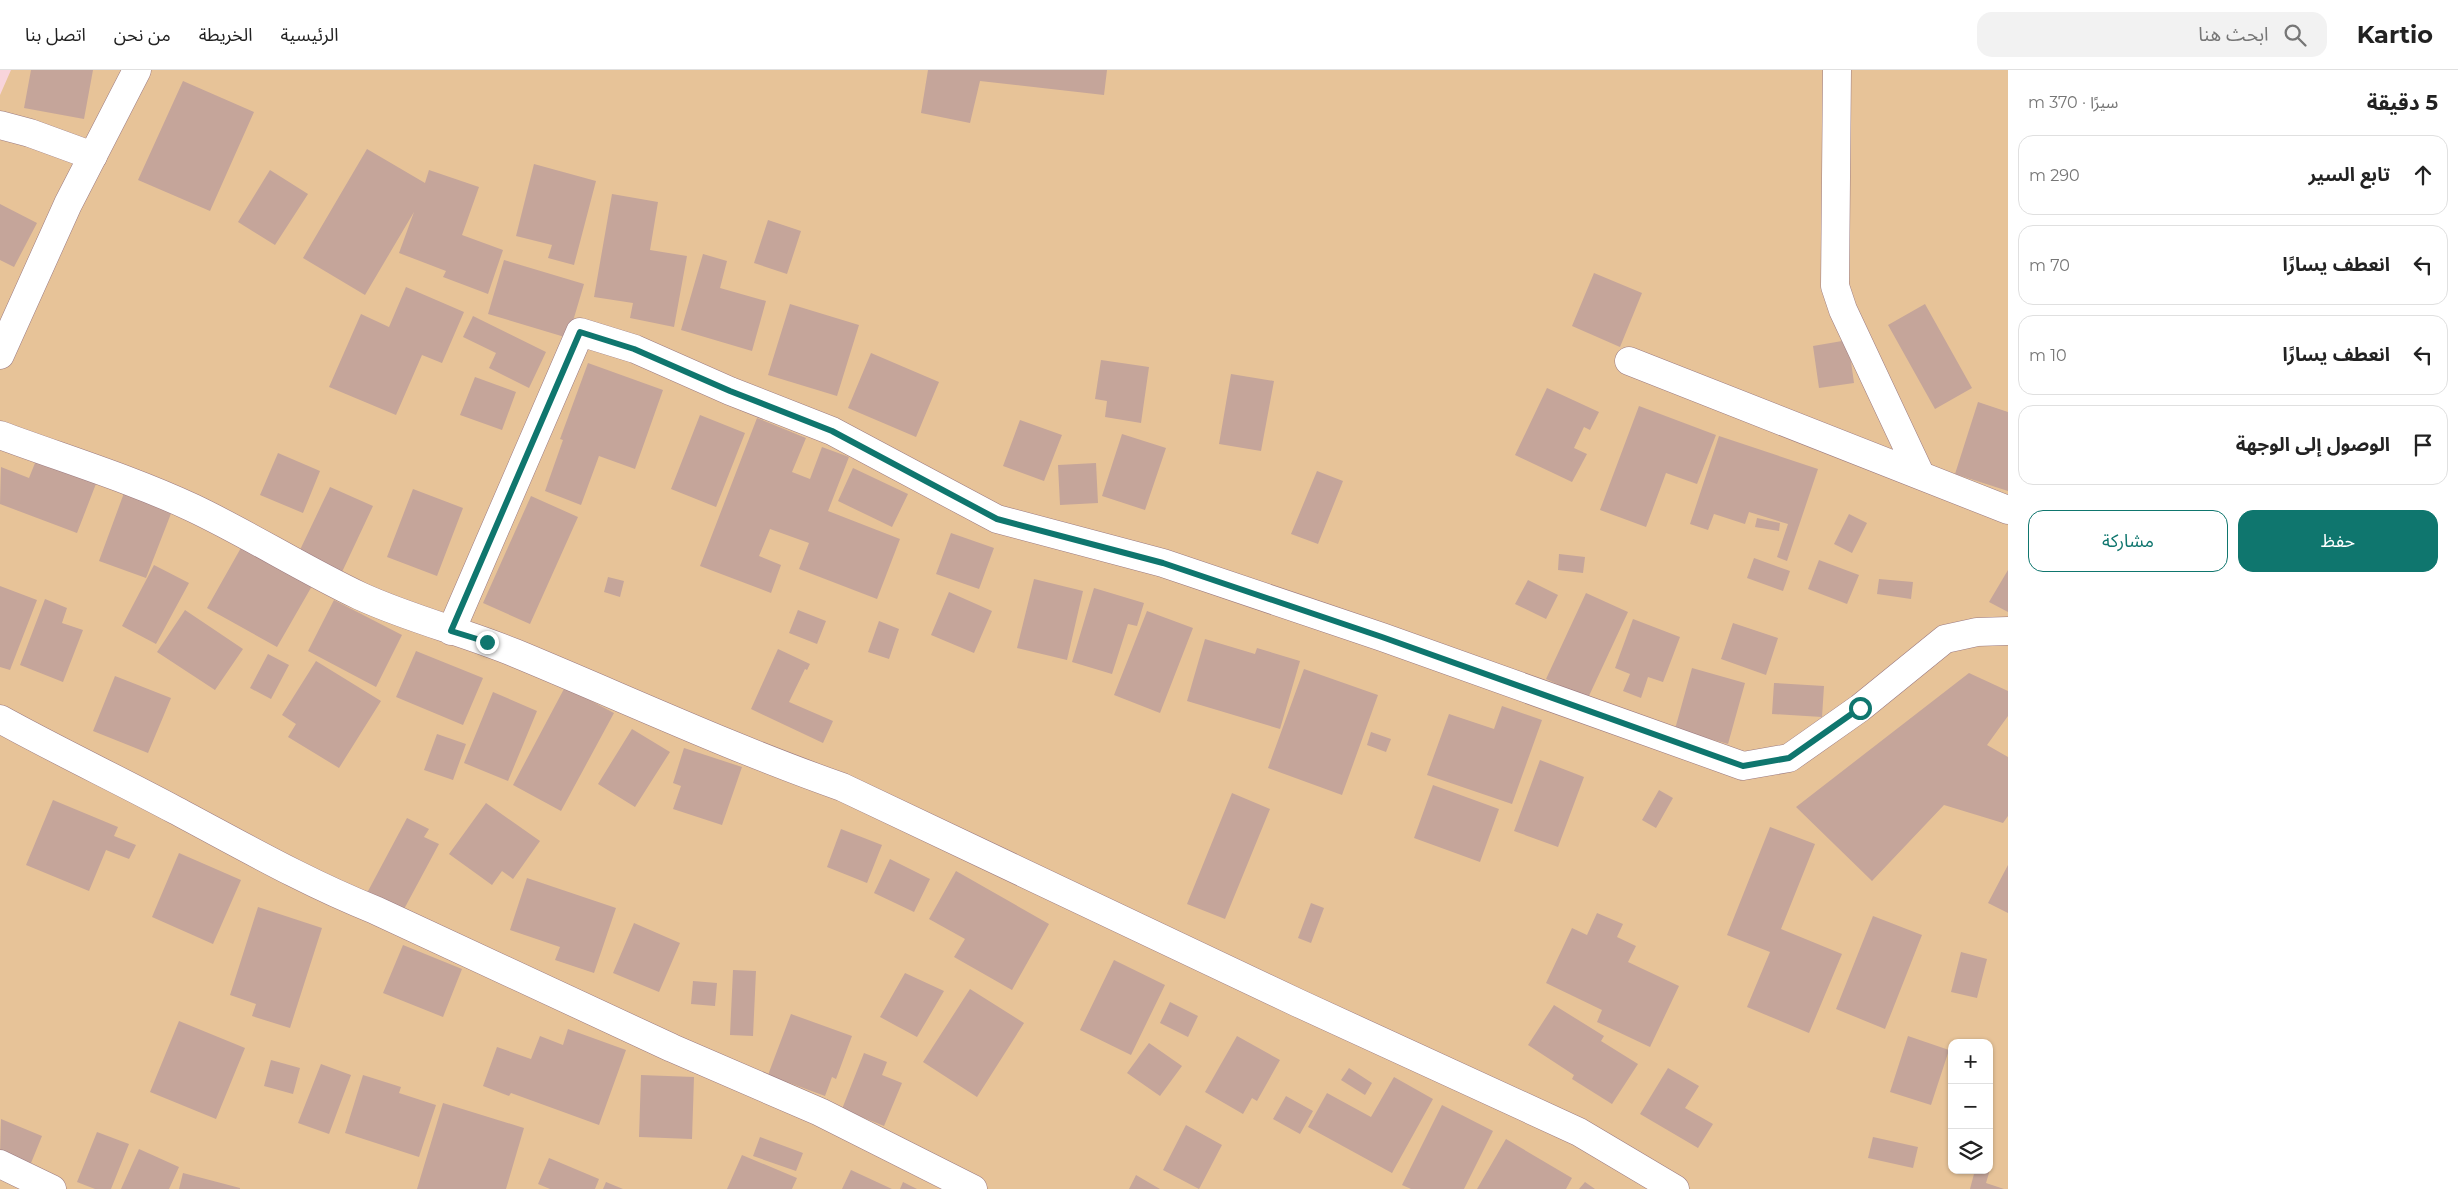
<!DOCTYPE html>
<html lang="ar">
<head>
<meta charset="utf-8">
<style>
  :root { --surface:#fff; --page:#f2f2f2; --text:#222; --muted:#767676; --line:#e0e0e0; --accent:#0f766e }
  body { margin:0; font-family:Montserrat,"Noto Sans Arabic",sans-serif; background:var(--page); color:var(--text); direction:rtl }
  .controls { position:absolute; right:15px; bottom:15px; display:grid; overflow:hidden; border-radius:10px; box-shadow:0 1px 4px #0004 }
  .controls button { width:45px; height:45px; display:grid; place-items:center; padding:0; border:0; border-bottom:1px solid var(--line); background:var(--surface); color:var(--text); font:25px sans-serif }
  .stop { position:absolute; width:15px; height:15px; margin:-11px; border:4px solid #0f766e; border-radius:50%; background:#fff }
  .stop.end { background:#0f766e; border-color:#fff; box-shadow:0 1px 5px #0008 }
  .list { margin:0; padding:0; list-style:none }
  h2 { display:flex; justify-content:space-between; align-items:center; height:65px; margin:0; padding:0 20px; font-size:21px }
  h2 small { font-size:16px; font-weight:400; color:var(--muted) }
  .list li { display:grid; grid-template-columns:32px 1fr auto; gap:15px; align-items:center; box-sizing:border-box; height:80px; margin:0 10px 10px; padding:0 10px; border:1px solid var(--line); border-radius:15px }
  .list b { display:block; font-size:19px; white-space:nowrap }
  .list em { font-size:16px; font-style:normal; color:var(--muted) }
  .actions { display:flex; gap:10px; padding:15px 20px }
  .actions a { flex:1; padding:11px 0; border:1px solid var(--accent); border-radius:15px; text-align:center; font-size:18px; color:var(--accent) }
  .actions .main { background:var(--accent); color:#fff }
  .icon { flex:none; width:28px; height:28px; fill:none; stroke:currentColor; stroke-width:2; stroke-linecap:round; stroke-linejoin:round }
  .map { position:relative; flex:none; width:2008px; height:1119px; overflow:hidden; direction:ltr }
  header { display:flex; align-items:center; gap:30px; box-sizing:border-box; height:70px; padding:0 25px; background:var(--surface); border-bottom:1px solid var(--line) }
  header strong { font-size:24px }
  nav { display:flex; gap:28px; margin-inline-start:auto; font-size:18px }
  .search { width:350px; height:45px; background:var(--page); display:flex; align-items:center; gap:12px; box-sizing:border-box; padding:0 18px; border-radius:15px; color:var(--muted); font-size:19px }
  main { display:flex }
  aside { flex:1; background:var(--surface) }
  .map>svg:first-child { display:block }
  .green { fill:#e7c398; fill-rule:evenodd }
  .building { fill:#c5a59a }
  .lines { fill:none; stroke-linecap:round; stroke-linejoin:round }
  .minor-casing { stroke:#9b7a81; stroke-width:29 }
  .secondary-casing { stroke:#9b7a81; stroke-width:29 }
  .minor { stroke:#fff; stroke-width:28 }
  .secondary { stroke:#fff; stroke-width:28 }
  .route { stroke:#0f766e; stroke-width:6 }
</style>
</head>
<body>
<header>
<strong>Kartio</strong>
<div class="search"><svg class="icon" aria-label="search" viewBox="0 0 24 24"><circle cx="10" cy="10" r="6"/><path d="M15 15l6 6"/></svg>ابحث هنا</div>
<nav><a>الرئيسية</a><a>الخريطة</a><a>من نحن</a><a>اتصل بنا</a></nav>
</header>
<main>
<aside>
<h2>5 دقيقة<small>سيرًا · 370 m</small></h2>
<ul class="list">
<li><svg class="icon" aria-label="ahead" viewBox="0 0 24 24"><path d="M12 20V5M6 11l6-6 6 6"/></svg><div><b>تابع السير</b></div><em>290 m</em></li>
<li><svg class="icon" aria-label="left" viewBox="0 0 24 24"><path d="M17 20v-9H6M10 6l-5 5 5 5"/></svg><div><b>انعطف يسارًا</b></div><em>70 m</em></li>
<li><svg class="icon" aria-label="left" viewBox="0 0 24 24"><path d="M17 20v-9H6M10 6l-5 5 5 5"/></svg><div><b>انعطف يسارًا</b></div><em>10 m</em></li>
<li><svg class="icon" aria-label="arrive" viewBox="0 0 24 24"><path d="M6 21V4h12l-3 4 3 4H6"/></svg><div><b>الوصول إلى الوجهة</b></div></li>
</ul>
<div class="actions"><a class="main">حفظ</a><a>مشاركة</a></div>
</aside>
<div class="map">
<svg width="2008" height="1119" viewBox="0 0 2008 1119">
  <rect width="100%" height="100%" fill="#f8d4db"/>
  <path class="green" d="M11 0H2008V1119H0V25ZM1952 973H1989V1100H1952Z"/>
  <path class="building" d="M31 0H93L84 49 24 38Z
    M928 0H1107L1104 25 980 11 970 53 921 43Z
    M183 11 254 42 210 141 138 110Z
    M367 79 425 113 429 100 479 117 462 165 503 180 488 224 443 207 446 201 399 183 414 142 365 225 303 188Z
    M534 94 596 111 574 195 548 188 552 175 516 166Z
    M270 100 308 124 275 175 238 152Z
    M612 124 658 132 650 180 687 186 674 257 630 248 633 233 594 227Z
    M0 134 37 153 14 197 0 190Z
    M768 150 801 161 787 204 754 193Z
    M703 184 727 191 720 218 766 231 752 281 681 260Z
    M504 190 584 214 568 268 488 244Z
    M1594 203 1642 223 1620 277 1572 256Z
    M406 217 464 242 442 293 422 285 396 345 329 317 361 244 389 257Z
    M790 234 859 255 837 326 768 305Z
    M1925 234 1972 318 1935 339 1888 255Z
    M473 246 546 282 529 318 489 298 496 283 463 267Z
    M1848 270 1854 313 1819 318 1813 276Z
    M871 283 939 312 916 367 848 338Z
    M1101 290 1149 297 1141 353 1105 347 1107 331 1095 329Z
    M588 293 663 320 635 399 599 386 581 435 545 421 563 370 560 369Z
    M1231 304 1274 311 1261 381 1219 374Z
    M475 307 516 322 502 360 460 345Z
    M1547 318 1599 342 1590 360 1584 357 1574 378 1587 384 1572 412 1515 385Z
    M1978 332 2008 342V421L1955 404Z
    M1639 336 1716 365 1697 414 1666 403 1646 457 1600 440Z
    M700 345 745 363 716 437 671 419Z
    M757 348 806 368 792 402 810 409 822 377 849 387 828 441 900 469 877 529 799 499 809 473 770 459 759 486 781 495 771 523 700 496Z
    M1020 350 1062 365 1044 411 1003 396Z
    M1122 364 1166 378 1145 440 1102 426Z
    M1719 366 1818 399 1787 491 1777 487 1788 454 1749 442 1745 454 1714 444 1708 460 1690 454Z
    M39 383 99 406 77 463 0 434 1 397 29 408Z
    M278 383 320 401 303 443 260 425Z
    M1096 393 1098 433 1060 435 1058 395Z
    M853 398 908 424 892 457 838 431Z
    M1317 401 1343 411 1318 474 1291 464Z
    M330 417 373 436 342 502 299 482Z
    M413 419 463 438 437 506 387 487Z
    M124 423 172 441 146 508 99 491Z
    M531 426 578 447 530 554 483 533Z
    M1849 444 1867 453 1852 483 1834 474Z
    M1757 448 1780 453 1779 461 1755 457Z
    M951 463 994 478 979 519 936 504Z
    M242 476 312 516 277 577 207 538Z
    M1559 484 1585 487 1583 503 1558 500Z
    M1754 488 1790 501 1783 521 1747 508Z
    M1819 490 1859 505 1847 534 1808 519Z
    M154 495 189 513 156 574 122 556Z
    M2008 500V542L1989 532Z
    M608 507 624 511 620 527 604 522Z
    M1034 509 1083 521 1067 590 1017 578Z
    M1879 509 1913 512 1911 529 1877 524Z
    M1528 510 1558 525 1546 549 1515 534Z
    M0 516 37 530 10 600 0 597Z
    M1094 518 1144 533 1137 556 1128 554 1112 604 1072 592Z
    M949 522 992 541 974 583 931 565Z
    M1586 523 1628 542 1588 628 1546 609Z
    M45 529 67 538 62 553 83 560 63 612 20 595Z
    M334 530 402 565 376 617 308 581Z
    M185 540 243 579 215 620 157 582Z
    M798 540 826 551 817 574 789 563Z
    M1147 541 1193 558 1160 643 1114 625Z
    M1633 549 1680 567 1663 612 1648 607 1641 628 1623 621 1630 604 1615 598Z
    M879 551 899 559 889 589 868 582Z
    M1733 553 1778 568 1766 605 1721 589Z
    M1205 569 1255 584 1257 578 1300 591 1280 659 1187 631Z
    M778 579 810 594 807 600 805 599 789 632 833 651 823 673 751 639Z
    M416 581 483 608 463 655 396 627Z
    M268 584 289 595 271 629 250 618Z
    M316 591 381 631 339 698 288 667 296 654 282 645Z
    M1692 598 1745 613 1728 674 1675 659Z
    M1304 599 1378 625 1342 725 1268 698Z
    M1969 603 2008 621V646L1987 675 2008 687V746L2003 753 1944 735 1872 811 1796 737Z
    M115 606 171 628 148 683 93 661Z
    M1774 613 1824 616 1822 647 1772 644Z
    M565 617 614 643 561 741 513 715Z
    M493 622 537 641 508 711 464 693Z
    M1502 636 1542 650 1512 734 1427 705 1449 644 1494 659Z
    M632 659 670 682 635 737 598 714Z
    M1371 662 1391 669 1386 682 1367 675Z
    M437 664 466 674 453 710 424 700Z
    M684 678 742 697 722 755 673 739 681 716 673 713Z
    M1540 690 1584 707 1558 777 1514 761Z
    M1433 715 1499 739 1480 792 1414 768Z
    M1659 720 1673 728 1656 758 1642 750Z
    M1232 723 1270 739 1225 849 1187 834Z
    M53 730 118 757 114 766 136 775 129 789 106 780 89 821 26 795Z
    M486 733 540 771 513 809 502 801 492 815 449 784Z
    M407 748 429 759 424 767 439 774 403 841 367 823Z
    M1770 757 1815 774 1781 859 1842 884 1809 963 1747 937 1770 882 1727 865Z
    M841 759 882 775 867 813 827 797Z
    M179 783 241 810 213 874 152 847Z
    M890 789 930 809 914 842 874 823Z
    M2008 795V843L1988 833Z
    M956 801 1049 854 1012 920 954 887 965 869 929 849Z
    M527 808 616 838 594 903 555 890 560 877 510 860Z
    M1311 833 1324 838 1311 873 1298 868Z
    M258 837 322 858 290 958 252 946 256 934 230 925Z
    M1597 843 1623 854 1617 867 1636 876 1628 892 1679 916 1650 977 1597 952 1602 940 1546 913 1572 858 1587 865Z
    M1873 846 1922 865 1885 959 1836 939Z
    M634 853 680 873 659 922 613 903Z
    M403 875 462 899 443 947 383 923Z
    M1961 882 1987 889 1977 928 1951 922Z
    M1114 890 1165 915 1131 985 1080 960Z
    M733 900 756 901 753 966 730 965Z
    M905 903 944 921 917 967 880 947Z
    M693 911 717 913 715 936 691 934Z
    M970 919 1024 953 977 1027 923 992Z
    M1170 932 1198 946 1188 967 1160 953Z
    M1554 935 1604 966 1601 971 1638 994 1612 1034 1572 1009 1574 1005 1528 975Z
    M791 944 852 966 836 1009 832 1007 825 1026 768 1005Z
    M179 951 245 978 216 1049 150 1022Z
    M568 959 626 980 599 1055 511 1023 509 1026 483 1016 497 977 531 989 540 966 563 975Z
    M1237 966 1280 990 1257 1031 1252 1028 1243 1044 1205 1022Z
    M1908 966 1949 980 1931 1035 1890 1022Z
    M1149 973 1182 996 1160 1026 1127 1003Z
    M864 983 887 992 882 1005 902 1013 884 1056 842 1039Z
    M271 990 300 998 293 1024 264 1016Z
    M321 994 351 1005 329 1064 298 1053Z
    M1349 998 1372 1013 1365 1025 1341 1010Z
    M1668 998 1699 1016 1685 1038 1713 1054 1698 1078 1640 1044Z
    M363 1005 401 1017 399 1023 436 1035 419 1087 345 1063Z
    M641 1005 694 1007 692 1069 639 1067Z
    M1394 1007 1433 1029 1392 1103 1308 1057 1327 1023 1371 1047Z
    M1286 1026 1313 1041 1300 1064 1273 1049Z
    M443 1033 524 1058 506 1119H417Z
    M1442 1035 1493 1061 1464 1119H1411L1402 1115Z
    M1 1049 42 1066 29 1098 0 1086Z
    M1186 1055 1222 1075 1199 1119 1163 1100Z
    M97 1062 129 1074 111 1119H95L77 1112Z
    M760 1067 803 1083 796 1101 753 1086Z
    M1873 1067 1918 1077 1913 1098 1868 1088Z
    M1506 1069 1572 1108 1566 1119H1477Z
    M139 1079 179 1097 169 1119H121Z
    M742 1085 797 1108 792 1119H727Z
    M549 1088 599 1109 595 1119H550L538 1114Z
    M1989 1095 1991 1096 1986 1113 2004 1119H1970L1975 1100H1989Z
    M851 1100 892 1119H842Z
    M183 1103 240 1118V1119H179Z
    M1136 1105 1160 1119H1129Z
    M606 1112 623 1119H603Z
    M903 1112 917 1119H900Z
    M1585 1112 1595 1119H1579Z"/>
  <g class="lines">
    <defs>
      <path id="minor" d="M1837 0 1835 216 1843 240 1920 404
        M0 55 30 63 93 86
        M1629 291 2008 440
        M0 365C65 389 131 409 193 438 250 465 303 499 360 526 410 549 464 562 515 583 624 628 731 678 842 717L1298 933 1579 1062 1675 1119
        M451 561 580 262 635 279 730 321 832 361 997 449 1163 493 1382 567 1743 696 1789 688 1860 638 1945 569 1977 562 2008 561
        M0 649C58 681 117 709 175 740 241 775 305 812 375 840L672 978 820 1042 973 1119
        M0 1094 52 1119"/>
      <path id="secondary" d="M0 285 68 134 137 0"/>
    </defs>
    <use href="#minor" class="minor-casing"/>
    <use href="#secondary" class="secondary-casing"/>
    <use href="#minor" class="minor"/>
    <use href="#secondary" class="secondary"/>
  </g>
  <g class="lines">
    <path class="route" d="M487 572 451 561 580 262 634 279 730 321 832 361 997 449 1163 493 1382 567 1743 696 1789 688 1860 638"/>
  </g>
</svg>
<div class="controls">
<button>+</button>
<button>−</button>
<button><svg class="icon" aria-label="layers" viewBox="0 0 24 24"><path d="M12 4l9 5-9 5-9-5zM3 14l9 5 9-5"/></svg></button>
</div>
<div class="stop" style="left:1860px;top:638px"></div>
<div class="stop end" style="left:487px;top:572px"></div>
</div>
</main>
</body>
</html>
